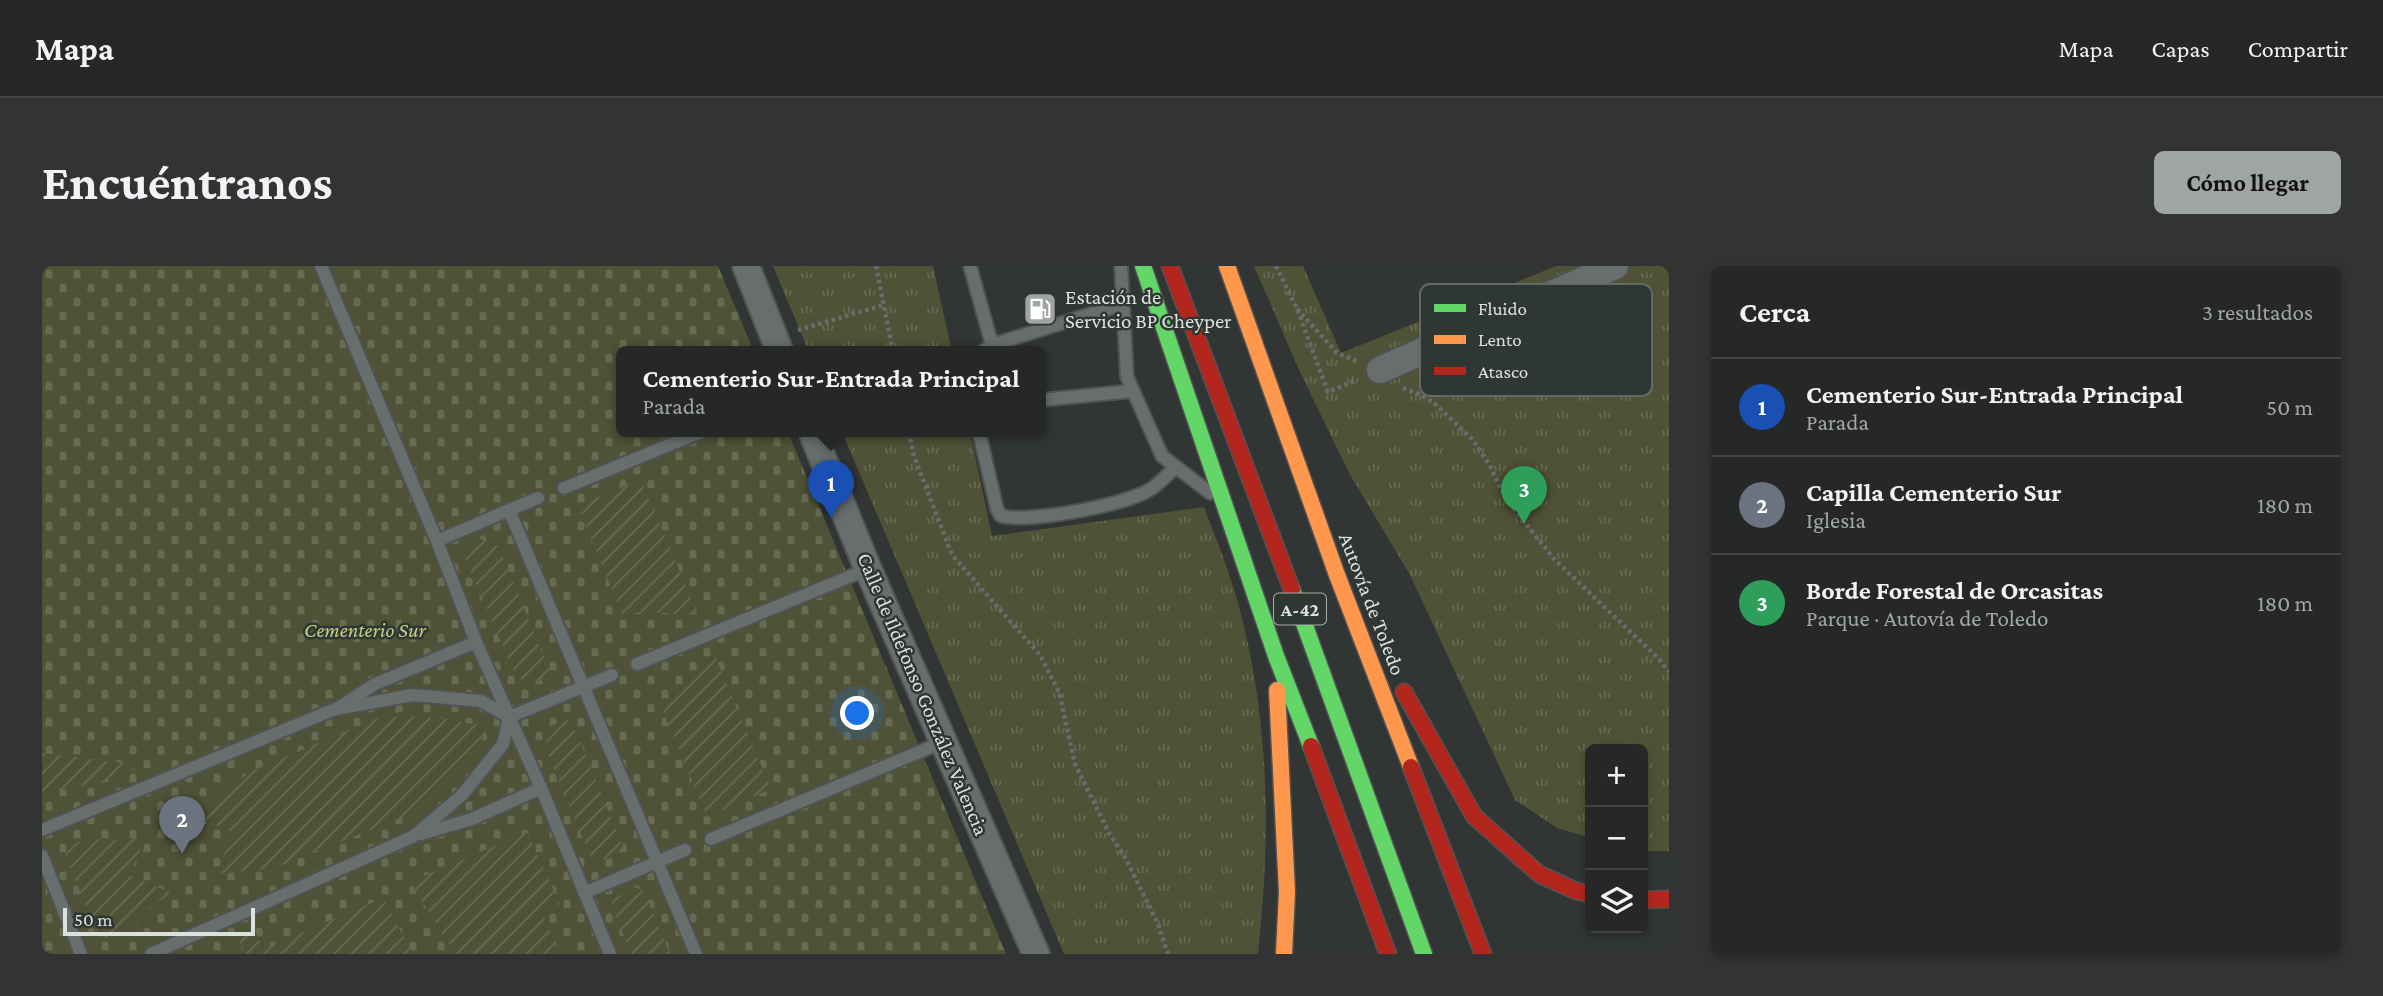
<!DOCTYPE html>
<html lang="es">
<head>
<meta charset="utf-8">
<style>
  :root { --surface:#252826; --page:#313432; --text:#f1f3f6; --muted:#a3a6a7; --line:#424443; --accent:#a0a5a2 }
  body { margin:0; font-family:"Crimson Pro",serif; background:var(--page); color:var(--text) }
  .controls { position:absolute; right:21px; bottom:21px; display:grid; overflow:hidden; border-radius:10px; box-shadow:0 4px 10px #0003 }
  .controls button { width:63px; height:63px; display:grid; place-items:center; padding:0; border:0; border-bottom:2px solid var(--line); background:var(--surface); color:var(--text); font:35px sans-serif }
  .scale { position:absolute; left:21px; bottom:18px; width:192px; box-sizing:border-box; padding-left:7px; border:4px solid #dbe1de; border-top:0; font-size:19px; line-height:24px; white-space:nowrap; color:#dbe1de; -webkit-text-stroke:5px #2f3733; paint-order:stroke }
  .you { position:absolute; left:816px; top:448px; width:24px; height:24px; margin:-18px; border:5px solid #fff; border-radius:50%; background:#1a73e8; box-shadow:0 0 0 10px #1a73e833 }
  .badge { display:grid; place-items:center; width:46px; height:46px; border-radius:50%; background:var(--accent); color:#fff; font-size:23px; font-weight:700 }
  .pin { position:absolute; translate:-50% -58px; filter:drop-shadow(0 2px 4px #0008) }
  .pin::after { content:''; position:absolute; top:37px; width:24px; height:21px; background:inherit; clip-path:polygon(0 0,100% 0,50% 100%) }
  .popup { position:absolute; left:574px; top:80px; width:430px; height:91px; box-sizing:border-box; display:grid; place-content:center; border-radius:10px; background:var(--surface); filter:drop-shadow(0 2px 5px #0005); font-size:23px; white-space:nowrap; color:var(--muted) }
  .popup b { font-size:26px; color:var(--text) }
  .popup::after { content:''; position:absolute; left:50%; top:100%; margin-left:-14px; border:14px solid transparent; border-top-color:var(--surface) }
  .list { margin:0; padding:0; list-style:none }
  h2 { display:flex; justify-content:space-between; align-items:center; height:91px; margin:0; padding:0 28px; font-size:30px }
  h2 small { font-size:23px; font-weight:400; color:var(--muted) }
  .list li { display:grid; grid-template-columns:46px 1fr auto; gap:21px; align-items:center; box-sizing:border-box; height:98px; padding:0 28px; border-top:2px solid var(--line) }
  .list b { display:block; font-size:26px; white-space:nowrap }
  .list p { margin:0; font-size:23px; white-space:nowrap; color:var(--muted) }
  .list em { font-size:23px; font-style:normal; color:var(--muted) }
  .icon { flex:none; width:38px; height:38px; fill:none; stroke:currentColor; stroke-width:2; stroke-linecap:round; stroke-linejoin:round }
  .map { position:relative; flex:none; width:1627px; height:688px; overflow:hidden; border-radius:10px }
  header { display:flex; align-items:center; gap:42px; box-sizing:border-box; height:98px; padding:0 35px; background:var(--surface); border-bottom:2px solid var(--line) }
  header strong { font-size:33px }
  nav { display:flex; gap:38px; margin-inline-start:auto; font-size:24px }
  .intro { display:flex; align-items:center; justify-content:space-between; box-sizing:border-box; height:168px; padding:0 42px }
  h1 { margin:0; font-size:49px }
  .button { padding:18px 32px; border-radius:10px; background:var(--accent); color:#111; font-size:24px; font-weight:700 }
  main { display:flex; gap:42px; padding:0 42px }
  aside { flex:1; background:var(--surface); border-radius:10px; box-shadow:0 4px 10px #0003 }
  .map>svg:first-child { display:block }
  .grass { fill:url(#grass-tufts) }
  .cemetery { fill:url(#cemetery-stones) }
  .garden { fill:url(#garden-furrows) }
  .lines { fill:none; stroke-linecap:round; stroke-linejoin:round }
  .lane-casing { stroke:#505352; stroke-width:16 }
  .street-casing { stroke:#505352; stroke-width:30 }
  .fast-casing { stroke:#505352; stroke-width:19 }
  .slow-casing { stroke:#505352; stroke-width:19 }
  .jam-casing { stroke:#505352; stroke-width:19 }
  .path { stroke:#686d6c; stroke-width:4.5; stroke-dasharray:3.5 3.5; stroke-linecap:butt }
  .lane { stroke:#676e6d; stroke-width:12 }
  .street { stroke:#676e6d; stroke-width:26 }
  .fast { stroke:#63d668; stroke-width:16 }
  .slow { stroke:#ff974d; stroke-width:16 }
  .jam { stroke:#b3261e; stroke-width:16 }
  .labels { text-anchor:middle; stroke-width:5; stroke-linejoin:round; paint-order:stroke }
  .shield { fill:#2f3733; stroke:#a7aeab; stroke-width:2 }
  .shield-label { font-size:19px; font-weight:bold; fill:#dbe1de }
  .poi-label { font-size:21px; fill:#dbe1de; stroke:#2f3733; text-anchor:start }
  .street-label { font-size:21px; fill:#dbe1de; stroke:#2f3733 }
  .park-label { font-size:21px; font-style:italic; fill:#c8cc84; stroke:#2f3733 }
  .key { fill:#2f3733; stroke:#636a66; stroke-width:2 }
  .key-label { font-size:19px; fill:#dbe1de }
</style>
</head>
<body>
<header>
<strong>Mapa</strong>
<nav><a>Mapa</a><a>Capas</a><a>Compartir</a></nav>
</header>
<div class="intro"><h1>Encuéntranos</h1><a class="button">Cómo llegar</a></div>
<main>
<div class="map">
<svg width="1627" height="688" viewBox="0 0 1627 688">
  <defs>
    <pattern id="grass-tufts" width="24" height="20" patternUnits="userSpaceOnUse" patternTransform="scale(1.75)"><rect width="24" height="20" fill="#4f5236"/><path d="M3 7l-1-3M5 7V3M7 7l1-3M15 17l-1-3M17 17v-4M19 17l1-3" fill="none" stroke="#686b53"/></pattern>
    <pattern id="cemetery-stones" width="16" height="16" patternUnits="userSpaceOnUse" patternTransform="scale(1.75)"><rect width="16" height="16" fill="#4f5236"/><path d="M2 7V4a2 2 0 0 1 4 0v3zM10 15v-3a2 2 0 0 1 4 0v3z" fill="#686b53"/></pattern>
    <pattern id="garden-furrows" width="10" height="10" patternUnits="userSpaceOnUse" patternTransform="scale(1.75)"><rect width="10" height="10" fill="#4f5236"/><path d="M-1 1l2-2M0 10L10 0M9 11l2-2" fill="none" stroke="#686b53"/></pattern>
  </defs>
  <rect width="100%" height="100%" fill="#313533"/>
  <path class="grass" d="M731 0H891L910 86H767Z
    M1212 0H1261L1299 87 1514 0H1627V585H1601V483H1548V572L1515 562 1473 534 1368 309 1307 207 1257 104Z
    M800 166H928L950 270 1162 241C1174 273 1187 304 1196 337 1228 454 1229 568 1216 688H1022Z"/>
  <path class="cemetery" d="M0 0H676L712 86H579V166H746L964 688H0Z"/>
  <path class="garden" d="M599 214 655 346C628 352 609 341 581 350L535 239Z
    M438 273 447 275 457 281 509 408 497 415 481 416 470 402 422 290 427 278Z
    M673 390 729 523 665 551 619 441C642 425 651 407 673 390Z
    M363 450 399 452 446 461 438 477 393 530 374 546 240 599 225 603 174 608 191 566 151 550 193 516 212 504 336 452Z
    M526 454 534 466 581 580C572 593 561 598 547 588L504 484 505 471 511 459Z
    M0 487 91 498 93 503 55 517 0 528Z
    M485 566 518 638 500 647 517 688H413L368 616Z
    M105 568 88 609 130 627 106 642 95 657 71 673 57 672 23 589C33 565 63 576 84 574 91 573 98 570 105 568Z
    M594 621 602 625 628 688H590L569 642 571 633Z
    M341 632 371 688H203L194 669 212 662 221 683Z"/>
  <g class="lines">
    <defs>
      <path id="lane" d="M279 0 395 275 434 376 499 522 568 688
        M928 0 950 79
        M1079 0 1085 111 1120 190 1168 227
        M940 86 950 79 1081 38
        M999 134 1091 125
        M937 166 955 243 959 250C988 257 1084 239 1109 223 1118 217 1126 208 1134 201
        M522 222 659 166
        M467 244 496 232
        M395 275 467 244 654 688
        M595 398 826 303
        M299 440 333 418 434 376
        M467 451 570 409
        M0 564 293 443 371 429 439 435 467 451
        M379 568 430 553 499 522
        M669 573 901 476
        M0 590 39 688
        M542 627 643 584
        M109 688 372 570 420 529 461 478 467 452"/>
      <path id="street" d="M704 0 738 86
        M1338 104 1573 0
        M770 166 826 303 994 688"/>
      <path id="fast" d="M1101 0 1234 390 1269 480
        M1250 324 1382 688"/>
      <path id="slow" d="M1185 0 1295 309 1369 501
        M1235 424 1245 626 1242 688"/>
      <path id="jam" d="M1128 0 1250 324
        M1362 426 1432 550 1497 608 1534 625 1548 628
        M1269 480 1346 688
        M1369 501 1441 688
        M1601 634 1627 633"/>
    </defs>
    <use href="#lane" class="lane-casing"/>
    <use href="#street" class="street-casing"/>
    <use href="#fast" class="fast-casing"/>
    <use href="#slow" class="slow-casing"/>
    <use href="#jam" class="jam-casing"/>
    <path class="path" d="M834 0 851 86
      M1234 0 1255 43 1286 126 1315 114
      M1255 43 1295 87 1317 96
      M756 64 842 39
      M1361 122 1379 129 1391 136 1431 174 1447 198 1464 233 1513 294 1618 394 1627 406
      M867 166 872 190 910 289 998 389 1017 426 1033 498 1067 567 1085 595 1116 658 1126 688"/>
    <use href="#lane" class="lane"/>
    <use href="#street" class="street"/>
    <use href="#fast" class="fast"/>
    <use href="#slow" class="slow"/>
    <use href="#jam" class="jam"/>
  </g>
  <defs>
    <symbol id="fuel-square" viewBox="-11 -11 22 22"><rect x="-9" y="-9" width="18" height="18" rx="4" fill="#a0a5a2" stroke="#2f3733"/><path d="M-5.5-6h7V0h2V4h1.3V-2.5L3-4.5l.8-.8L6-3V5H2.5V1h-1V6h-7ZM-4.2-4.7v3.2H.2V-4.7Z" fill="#fff"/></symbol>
  </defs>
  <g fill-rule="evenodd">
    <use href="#fuel-square" x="979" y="24" width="38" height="38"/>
  </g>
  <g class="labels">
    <rect class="shield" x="1232" y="327.5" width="52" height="31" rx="5"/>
    <g class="shield-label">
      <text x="1258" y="350">A-42</text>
    </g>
    <g class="poi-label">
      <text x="1023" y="38">Estación de<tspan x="1023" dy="24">Servicio BP Cheyper</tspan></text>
    </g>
    <g class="street-label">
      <text transform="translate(1330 338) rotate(69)" y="7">Autovía de Toledo</text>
      <text transform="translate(881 428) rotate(67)" y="7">Calle de Ildefonso González Valencia</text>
    </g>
    <g class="park-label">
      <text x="323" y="371">Cementerio Sur</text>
    </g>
  </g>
  <rect x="1378" y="18" width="232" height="112" rx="10" class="key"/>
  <rect x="1392" y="38" width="32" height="8" fill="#63d668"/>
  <rect x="1392" y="69" width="32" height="9" fill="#ff974d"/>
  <rect x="1392" y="101" width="32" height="8" fill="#b3261e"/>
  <g class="key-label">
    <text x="1436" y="49">Fluido</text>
    <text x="1436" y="80">Lento</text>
    <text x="1436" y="112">Atasco</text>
  </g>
</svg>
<div class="controls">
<button>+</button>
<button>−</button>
<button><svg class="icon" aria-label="layers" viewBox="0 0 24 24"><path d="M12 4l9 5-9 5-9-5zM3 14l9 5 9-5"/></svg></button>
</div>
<div class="scale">50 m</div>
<div class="you"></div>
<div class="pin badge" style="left:789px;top:252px;background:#1a4fb4">1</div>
<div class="popup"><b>Cementerio Sur-Entrada Principal</b>Parada</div>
<div class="pin badge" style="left:140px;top:588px;background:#6b7280">2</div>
<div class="pin badge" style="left:1482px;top:258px;background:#2e9e5b">3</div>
</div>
<aside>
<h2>Cerca<small>3 resultados</small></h2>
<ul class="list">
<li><span class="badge" style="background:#1a4fb4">1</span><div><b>Cementerio Sur-Entrada Principal</b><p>Parada</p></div><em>50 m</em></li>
<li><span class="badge" style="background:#6b7280">2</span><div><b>Capilla Cementerio Sur</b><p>Iglesia</p></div><em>180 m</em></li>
<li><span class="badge" style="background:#2e9e5b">3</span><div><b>Borde Forestal de Orcasitas</b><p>Parque · Autovía de Toledo</p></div><em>180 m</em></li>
</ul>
</aside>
</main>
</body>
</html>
